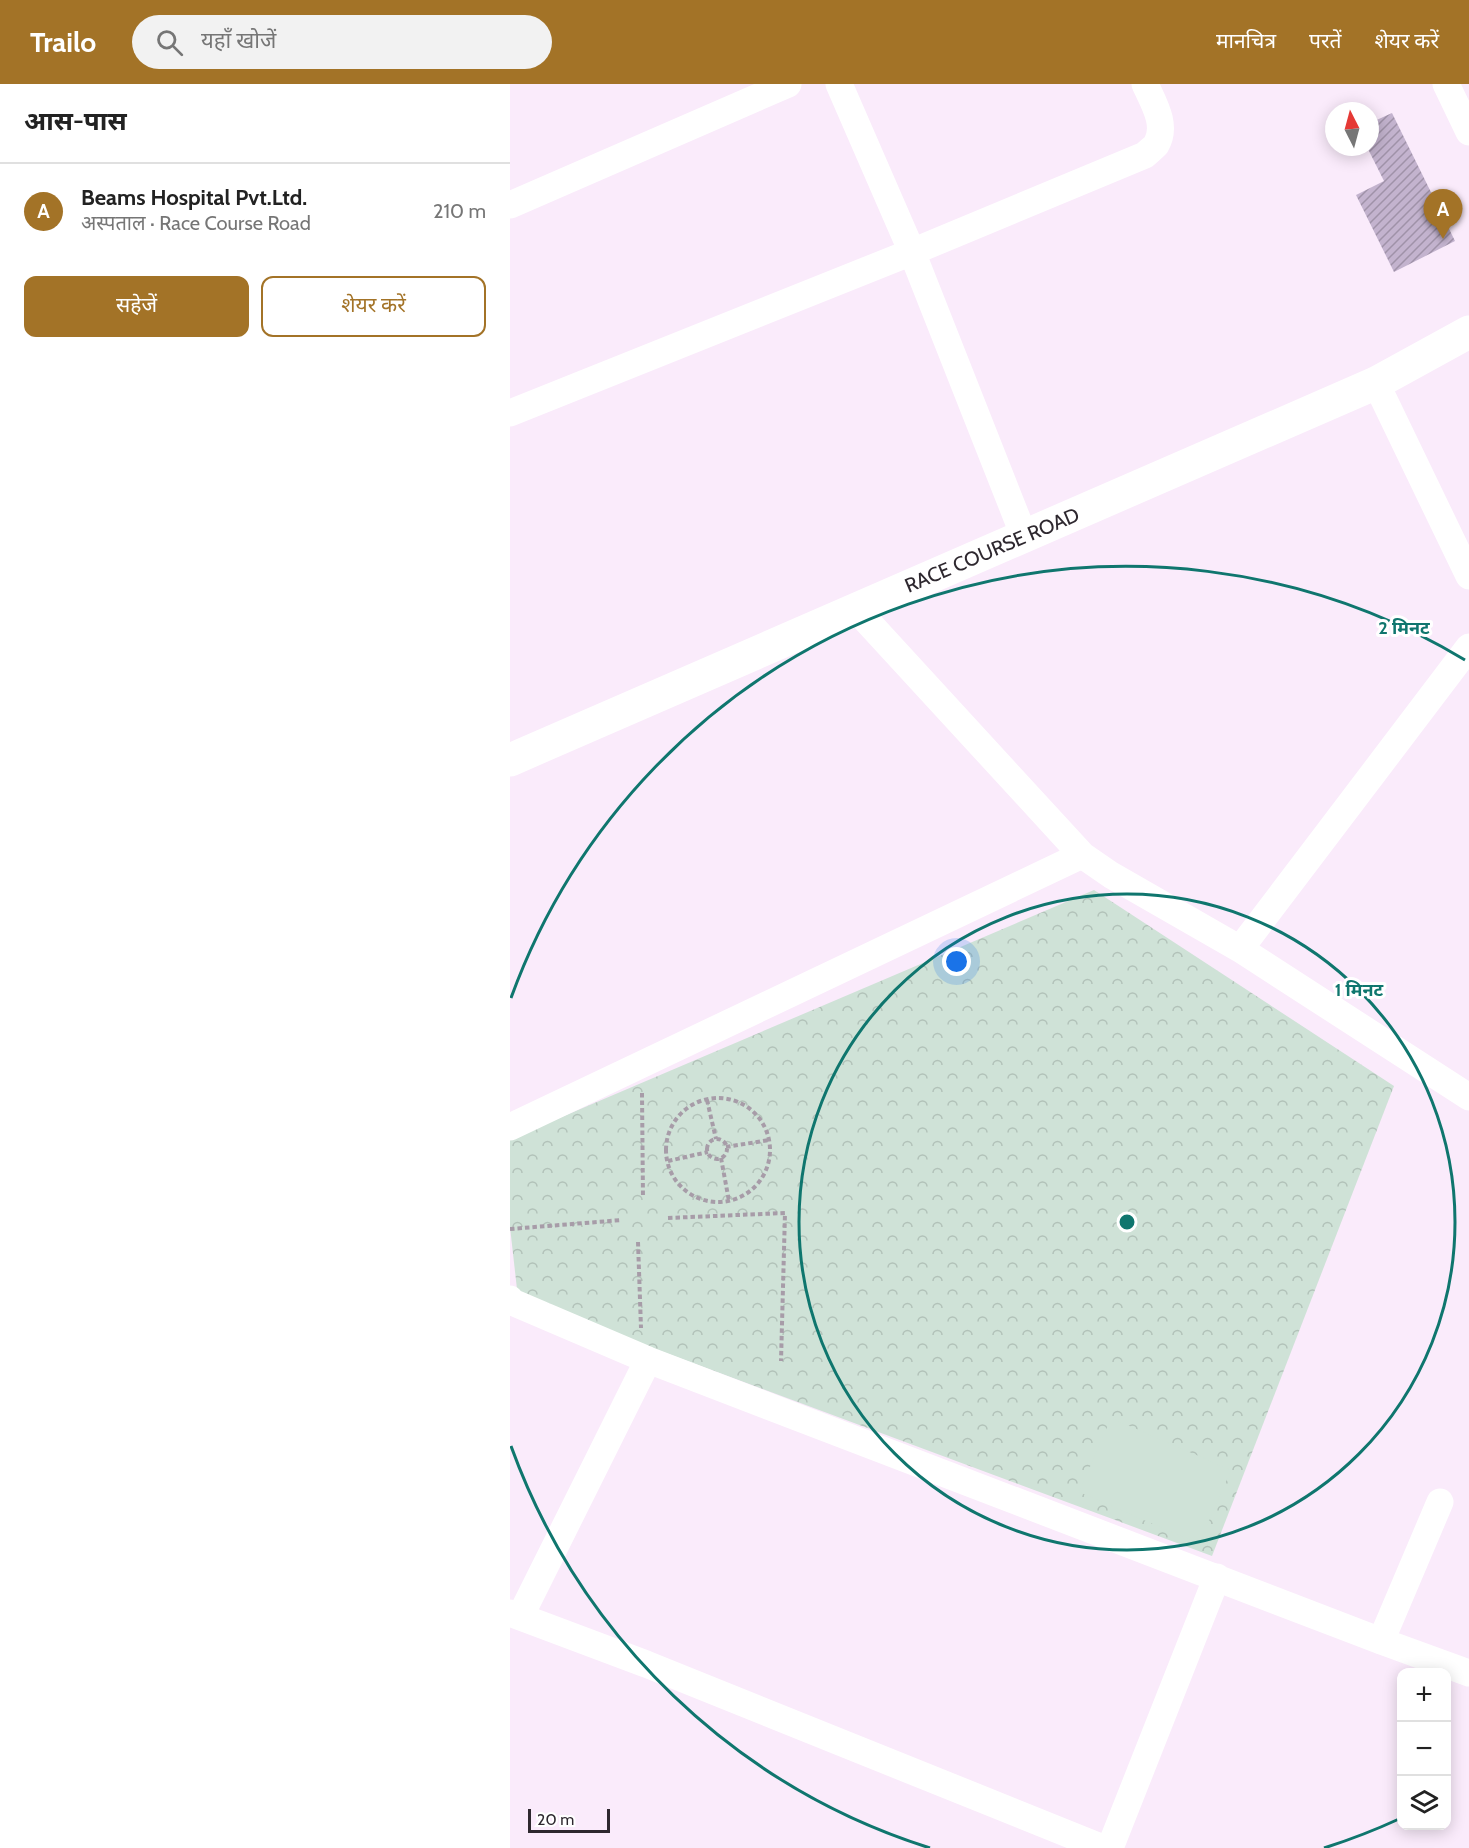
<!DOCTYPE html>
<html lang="hi">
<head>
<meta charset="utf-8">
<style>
  :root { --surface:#fff; --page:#f2f2f2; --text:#222; --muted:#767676; --line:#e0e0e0; --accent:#a37327 }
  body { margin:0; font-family:Cabin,"Noto Sans Devanagari",sans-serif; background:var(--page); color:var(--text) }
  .controls { position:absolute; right:18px; bottom:18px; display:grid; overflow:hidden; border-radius:12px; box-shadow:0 3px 15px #0003 }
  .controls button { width:54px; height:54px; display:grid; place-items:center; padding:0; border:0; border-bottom:2px solid var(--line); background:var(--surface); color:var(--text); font:30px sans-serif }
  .compass { position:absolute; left:815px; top:18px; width:54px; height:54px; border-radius:50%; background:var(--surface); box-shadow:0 3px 15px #0003; rotate:354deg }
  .scale { position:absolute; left:18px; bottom:15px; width:82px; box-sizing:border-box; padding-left:6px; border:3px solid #2e282f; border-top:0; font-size:16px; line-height:21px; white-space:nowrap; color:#2e282f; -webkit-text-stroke:4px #fff; paint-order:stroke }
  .you { position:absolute; left:447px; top:878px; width:21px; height:21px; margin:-15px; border:4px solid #fff; border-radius:50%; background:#1a73e8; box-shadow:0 0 0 9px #1a73e833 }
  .badge { display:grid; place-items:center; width:39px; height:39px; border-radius:50%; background:var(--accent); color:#fff; font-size:20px; font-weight:700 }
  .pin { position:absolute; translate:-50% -50px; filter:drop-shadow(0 2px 3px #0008) }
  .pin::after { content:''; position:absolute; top:32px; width:21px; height:18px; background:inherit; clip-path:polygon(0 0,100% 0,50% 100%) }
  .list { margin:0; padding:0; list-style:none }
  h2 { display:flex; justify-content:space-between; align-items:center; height:78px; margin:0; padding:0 24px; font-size:26px }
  h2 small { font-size:20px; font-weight:400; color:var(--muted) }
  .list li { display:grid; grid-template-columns:39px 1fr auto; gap:18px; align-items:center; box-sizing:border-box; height:96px; padding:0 24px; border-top:2px solid var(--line) }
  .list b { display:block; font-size:22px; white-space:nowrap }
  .list p { margin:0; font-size:20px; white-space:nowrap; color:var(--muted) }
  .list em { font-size:20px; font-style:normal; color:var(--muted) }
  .actions { display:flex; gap:12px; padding:18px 24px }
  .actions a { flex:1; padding:14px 0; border:2px solid var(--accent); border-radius:12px; text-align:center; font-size:21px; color:var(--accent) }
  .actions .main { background:var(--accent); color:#fff }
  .icon { flex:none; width:33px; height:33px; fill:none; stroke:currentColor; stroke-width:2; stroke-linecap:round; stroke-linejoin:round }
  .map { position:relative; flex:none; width:959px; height:1764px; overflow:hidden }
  header { display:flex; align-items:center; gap:36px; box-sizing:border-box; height:84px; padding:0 30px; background:var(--accent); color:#fff }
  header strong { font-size:28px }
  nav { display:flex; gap:33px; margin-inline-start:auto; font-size:21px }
  .search { width:420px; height:54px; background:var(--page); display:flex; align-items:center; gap:15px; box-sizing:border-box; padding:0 21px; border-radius:33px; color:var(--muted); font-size:22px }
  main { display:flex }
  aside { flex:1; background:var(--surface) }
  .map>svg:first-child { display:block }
  .park { fill:url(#park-crowns) }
  .pitch { fill:#cfe2d7 }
  .building { fill:url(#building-hatch) }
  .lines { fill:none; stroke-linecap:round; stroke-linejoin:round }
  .path { stroke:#a79ca8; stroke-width:4; stroke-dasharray:4.5 3; stroke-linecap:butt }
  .minor { stroke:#fff; stroke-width:27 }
  .tertiary { stroke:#fff; stroke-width:33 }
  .ring { fill:none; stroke:#0f766e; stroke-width:3 }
  .labels { text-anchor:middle; stroke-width:6; stroke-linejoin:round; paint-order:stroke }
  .street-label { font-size:20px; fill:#2e282f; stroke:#fff }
  .centre { fill:#0f766e; stroke:#fff; stroke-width:3 }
  .ring-label { font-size:18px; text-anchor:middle; font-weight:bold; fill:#0f766e; stroke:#fff; stroke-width:6; stroke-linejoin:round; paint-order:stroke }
</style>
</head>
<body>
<header>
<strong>Trailo</strong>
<div class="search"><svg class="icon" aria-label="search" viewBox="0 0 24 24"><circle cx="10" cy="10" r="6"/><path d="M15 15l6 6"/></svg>यहाँ खोजें</div>
<nav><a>मानचित्र</a><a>परतें</a><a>शेयर करें</a></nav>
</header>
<main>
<aside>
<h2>आस-पास<small></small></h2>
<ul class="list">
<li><span class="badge">A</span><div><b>Beams Hospital Pvt.Ltd.</b><p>अस्पताल · Race Course Road</p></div><em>210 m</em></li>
</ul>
<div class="actions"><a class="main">सहेजें</a><a>शेयर करें</a></div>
</aside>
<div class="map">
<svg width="959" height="1764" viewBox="0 0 959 1764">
  <defs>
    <pattern id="park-crowns" width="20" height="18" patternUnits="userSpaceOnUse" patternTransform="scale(1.5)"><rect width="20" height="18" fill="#cfe2d7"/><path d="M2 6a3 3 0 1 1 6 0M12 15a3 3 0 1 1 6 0" fill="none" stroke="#b2c2b9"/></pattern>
    <pattern id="building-hatch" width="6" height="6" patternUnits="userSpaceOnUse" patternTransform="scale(1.5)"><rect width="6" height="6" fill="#c3b3ce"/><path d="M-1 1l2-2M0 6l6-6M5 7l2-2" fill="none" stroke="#9f92a8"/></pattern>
  </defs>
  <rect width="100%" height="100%" fill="#faebfb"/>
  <path class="park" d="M584 806 884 1002 702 1472 8 1214 0 1143V1055Z"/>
  <path class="pitch" d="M601 1334 721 1386 689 1460 569 1408Z"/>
  <path class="building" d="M882 29 945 157 884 188 846 111 874 97 857 63H860V39Z"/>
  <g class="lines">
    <path class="path" d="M132 1009 133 1114
      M156 1066a52 52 0 1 1 104 0a52 52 0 1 1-104 0Z
      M197 1016 206 1055
      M197 1065a10 10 0 1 1 20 0a10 10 0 1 1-20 0Z
      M216 1063 259 1056
      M211 1074 219 1117
      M158 1077 198 1068
      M158 1134 275 1129 271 1277
      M0 1145 112 1136
      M128 1158 131 1244"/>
    <path class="minor" d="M329 0 402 168 514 452
      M936 0 959 48
      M0 121 278 0
      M866 299 959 492
      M0 329 402 168 635 71C638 68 643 64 646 61 658 41 643 18 635 0
      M346 525 572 771 601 791 730 865 959 1013
      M730 865 959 563
      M0 1043 572 771
      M0 1215 2 1218 138 1276 871 1557 959 1589
      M0 1529 136 1580 593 1764
      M10 1533 138 1276
      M871 1557 930 1418
      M600 1764 707 1493"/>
    <path class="tertiary" d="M0 676 866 299 959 248"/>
  </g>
  <g class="ring">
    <circle cx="617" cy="1138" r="328"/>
    <path d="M889 1735A656 656 0 0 1 814 1764M420 1764A656 656 0 0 1 1 1362M1 914A656 656 0 0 1 955 576"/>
  </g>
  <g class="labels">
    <g class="street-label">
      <text transform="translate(482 466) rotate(-23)" y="7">RACE COURSE ROAD</text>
    </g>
  </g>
  <circle cx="617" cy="1138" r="9" class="centre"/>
  <g class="ring-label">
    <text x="894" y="550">2 मिनट</text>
    <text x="849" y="912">1 मिनट</text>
  </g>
</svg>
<div class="controls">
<button>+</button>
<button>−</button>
<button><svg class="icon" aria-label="layers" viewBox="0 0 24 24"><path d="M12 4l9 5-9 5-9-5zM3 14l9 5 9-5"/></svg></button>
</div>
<svg class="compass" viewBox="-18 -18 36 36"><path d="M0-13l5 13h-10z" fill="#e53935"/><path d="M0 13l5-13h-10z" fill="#767676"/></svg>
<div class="scale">20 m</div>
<div class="you"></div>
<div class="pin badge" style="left:933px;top:155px">A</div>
</div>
</main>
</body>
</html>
